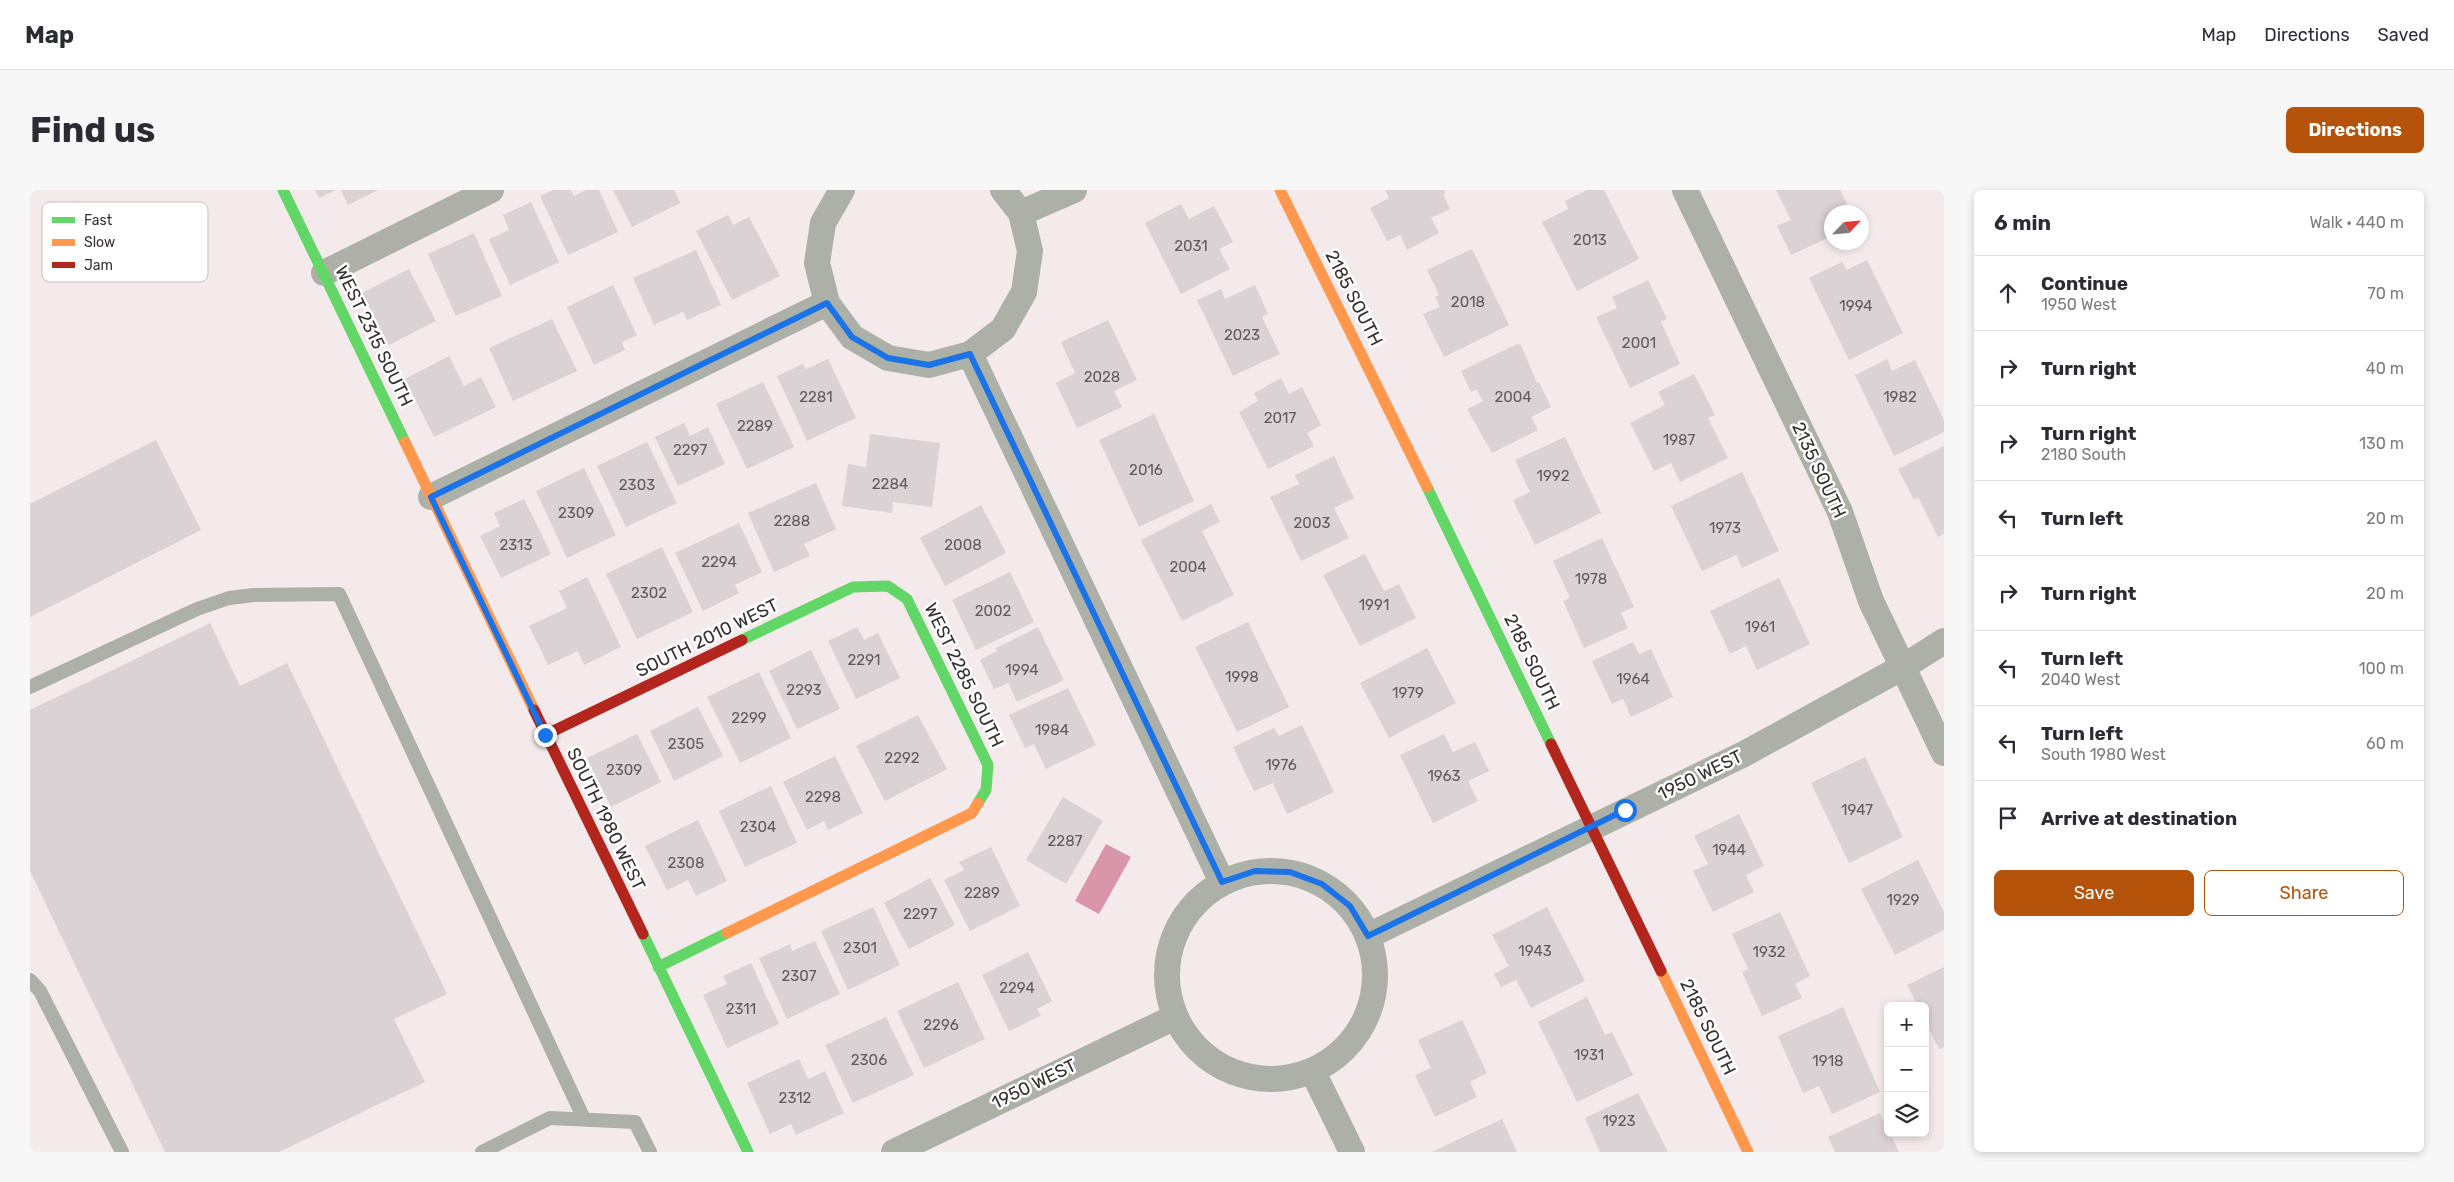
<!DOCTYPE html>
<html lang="en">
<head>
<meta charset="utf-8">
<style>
  :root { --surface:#fff; --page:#f7f7f7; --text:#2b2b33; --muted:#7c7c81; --line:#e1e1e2; --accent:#b45309 }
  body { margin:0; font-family:Rubik,sans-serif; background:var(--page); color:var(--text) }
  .controls { position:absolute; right:15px; bottom:15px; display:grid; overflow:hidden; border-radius:8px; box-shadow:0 2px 8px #0003 }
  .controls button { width:45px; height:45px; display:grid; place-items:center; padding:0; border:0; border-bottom:1px solid var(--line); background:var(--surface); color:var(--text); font:25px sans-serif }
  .compass { position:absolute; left:1794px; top:15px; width:45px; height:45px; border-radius:50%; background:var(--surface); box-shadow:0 2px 8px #0003; rotate:64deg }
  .stop { position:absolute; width:15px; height:15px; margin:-11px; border:4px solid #1a73e8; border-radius:50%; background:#fff }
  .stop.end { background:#1a73e8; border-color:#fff; box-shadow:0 1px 5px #0008 }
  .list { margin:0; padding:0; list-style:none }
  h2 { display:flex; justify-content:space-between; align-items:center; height:65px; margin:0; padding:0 20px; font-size:21px }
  h2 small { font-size:16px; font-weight:400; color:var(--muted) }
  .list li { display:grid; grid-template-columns:32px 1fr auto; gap:15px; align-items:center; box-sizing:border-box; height:75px; padding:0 20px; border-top:1px solid var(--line) }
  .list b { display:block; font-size:19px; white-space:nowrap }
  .list p { margin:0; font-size:16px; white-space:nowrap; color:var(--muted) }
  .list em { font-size:16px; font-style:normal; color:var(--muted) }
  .actions { display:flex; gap:10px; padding:15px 20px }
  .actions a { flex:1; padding:11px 0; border:1px solid var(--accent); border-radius:8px; text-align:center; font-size:18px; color:var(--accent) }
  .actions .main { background:var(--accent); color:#fff }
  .icon { flex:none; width:28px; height:28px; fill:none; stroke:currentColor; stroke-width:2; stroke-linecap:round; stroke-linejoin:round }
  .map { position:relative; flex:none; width:1914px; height:962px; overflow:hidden; border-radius:8px }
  header { display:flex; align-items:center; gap:30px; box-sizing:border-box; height:70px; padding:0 25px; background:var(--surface); border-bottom:1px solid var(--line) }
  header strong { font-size:24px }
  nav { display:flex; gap:28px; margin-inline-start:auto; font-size:18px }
  .intro { display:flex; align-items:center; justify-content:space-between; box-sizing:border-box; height:120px; padding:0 30px }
  h1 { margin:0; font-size:35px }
  .button { padding:12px 22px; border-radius:8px; background:var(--accent); color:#fff; font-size:18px; font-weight:700 }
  main { display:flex; gap:30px; padding:0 30px }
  aside { flex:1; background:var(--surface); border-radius:8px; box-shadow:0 2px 8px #0003 }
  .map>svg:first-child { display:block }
  .water { fill:#d995aa }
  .building { fill:#dad2d4 }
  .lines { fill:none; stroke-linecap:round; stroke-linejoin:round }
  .lane { stroke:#acb0a6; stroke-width:14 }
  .street { stroke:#acb0a6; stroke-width:26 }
  .fast { stroke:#63d668; stroke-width:11 }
  .slow { stroke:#ff974d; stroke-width:11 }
  .jam { stroke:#b3261e; stroke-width:11 }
  .route { stroke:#1a73e8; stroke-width:6 }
  .labels { text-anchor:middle; stroke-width:5; stroke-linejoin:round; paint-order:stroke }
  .number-label { font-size:15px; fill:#615a5b }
  .street-label { font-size:18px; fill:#383132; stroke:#fff }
  .key { fill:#fff; stroke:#c3c1c2; stroke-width:1 }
  .key-label { font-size:14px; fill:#383132 }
</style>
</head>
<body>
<header>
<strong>Map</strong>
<nav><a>Map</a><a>Directions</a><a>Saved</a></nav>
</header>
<div class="intro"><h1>Find us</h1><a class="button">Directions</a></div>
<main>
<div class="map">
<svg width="1914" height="962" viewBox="0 0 1914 962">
  <rect width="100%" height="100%" fill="#f4eaec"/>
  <path class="water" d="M1076 654 1101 667 1069 724 1045 711Z"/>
  <path class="building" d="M285 0H306L289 8Z
    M311 0H348L318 15Z
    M523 0H541L544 6 556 0H569L588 42 538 65 510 6Z
    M583 0H644L650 13 602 37Z
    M1355 0H1414L1416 3 1413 4 1420 19 1401 28 1409 43 1377 60 1370 45 1357 51 1340 18 1359 8Z
    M1557 0H1574L1609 69 1547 101 1512 32 1538 19 1535 11Z
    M1746 0H1810L1821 22H1802V46L1761 65 1747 36 1761 30Z
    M501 12 529 72 480 95 459 49 479 40 473 25Z
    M1151 14 1159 29 1184 16 1203 52 1189 59 1200 79 1151 104 1115 33Z
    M698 25 703 35 719 27 750 86 702 110 666 41Z
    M444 43 472 106 426 126 398 64Z
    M1442 59 1479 135 1414 167 1393 124 1410 117 1405 107 1409 105 1397 80Z
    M666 60 691 115 657 130 653 122 624 135 603 88Z
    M1837 70 1873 143 1819 170 1779 88 1812 72 1817 80Z
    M379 79 406 131 359 155 332 103Z
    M1618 90 1637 129 1631 132 1650 174 1600 198 1566 127 1587 118 1582 107Z
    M583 95 607 145 592 152 595 160 564 175 537 117Z
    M1225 95 1238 124 1232 127 1250 164 1203 186 1167 110 1191 99 1195 109Z
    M522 129 547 181 483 211 459 158Z
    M1078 130 1107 190 1084 201 1092 217 1047 238 1026 193 1045 183 1031 152Z
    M1487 154 1491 155 1507 193 1509 192 1521 217 1501 227 1508 240 1462 263 1437 219 1453 211 1447 200 1441 202 1431 181Z
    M419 166 434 196 451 187 466 217 404 247 375 189Z
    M798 169 826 228 777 251 747 186 773 174 776 179Z
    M1857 169 1862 181 1885 170 1914 230V242L1864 266 1825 185Z
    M1664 184 1685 225 1678 228 1698 268 1650 292 1641 273 1624 281 1600 233 1635 215 1628 202Z
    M1251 188 1259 204 1272 197 1291 235 1277 243 1284 256 1238 279 1209 222 1228 211 1224 203Z
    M733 192 764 257 717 279 686 214Z
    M1124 224 1164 311 1109 337 1069 250Z
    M654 233 660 246 678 237 695 274 648 296 625 247Z
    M840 244 910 253 902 317 863 312 862 323 812 316 818 274 836 277Z
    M1535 247 1571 323 1505 355 1483 310 1500 302 1485 270Z
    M126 250 171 340 0 427V314Z
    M617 252 647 313 596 337 567 276Z
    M1914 256V344L1908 347 1888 307 1884 310 1868 279Z
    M1304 266 1324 308 1304 318 1319 348 1271 371 1240 307 1269 294 1265 285Z
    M554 278 586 345 537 368 506 301Z
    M1712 282 1749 361 1712 378 1706 365 1672 381 1641 316Z
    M786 293 806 339 774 354 780 366 744 382 718 323Z
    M494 309 521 364 471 388 450 346 470 336 464 323Z
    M1181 314 1190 332 1172 341 1204 405 1152 431 1111 350Z
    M951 315 976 363 915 396 890 348Z
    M709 333 732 382 705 395 709 403 673 421 645 363Z
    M1572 348 1604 417 1591 423 1598 438 1554 458 1533 411 1540 408 1523 371Z
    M632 357 663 422 607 449 576 384Z
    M1335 364 1354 401 1369 394 1386 428 1330 456 1293 385Z
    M980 382 1004 432 946 460 922 410Z
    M557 387 591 457 554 475 548 461 518 475 499 436 537 418 529 401Z
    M1749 388 1780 454 1727 480 1716 456 1700 464 1680 421Z
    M1218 432 1259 517 1207 542 1165 457Z
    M180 433 210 496 257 473 417 804 364 829 395 892 249 962H135L0 681V520Z
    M827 437 834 450 848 443 870 488 826 509 798 451Z
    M1008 437 1034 490 987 512 978 493 964 499 950 470 967 461 966 458Z
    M1603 452 1609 464 1621 459 1643 507 1601 527 1593 509 1582 514 1562 471Z
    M1397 458 1426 513 1359 548 1330 493Z
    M781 460 810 519 767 539 739 481Z
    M729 482 761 548 710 573 677 507Z
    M1038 498 1066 555 1016 579 1004 554 995 558 979 525Z
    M668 517 693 566 644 591 620 541Z
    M888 525 917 579 855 611 826 556Z
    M1272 535 1304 602 1257 624 1243 593 1224 601 1203 557 1244 538 1249 546Z
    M607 544 631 592 581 617 557 568Z
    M1414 544 1423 562 1445 552 1459 581 1438 591 1448 611 1403 633 1370 565Z
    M805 566 833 623 798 640 794 631 777 640 753 592Z
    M1835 567 1873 647 1819 673 1781 593Z
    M741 596 767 653 715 677 689 621Z
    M1033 607 1073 631 1036 694 996 670Z
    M1709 624 1734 676 1716 685 1724 702 1683 722 1663 681 1678 674 1664 646Z
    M668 630 697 691 666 706 658 690 637 700 615 656Z
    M961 657 990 716 940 741 914 690 934 680 929 672Z
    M1888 670 1914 722V740L1865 765 1831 699Z
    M900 688 925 735 879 759 854 713Z
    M843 717 870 775 818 800 791 741Z
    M1517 717 1555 791 1501 818 1486 790 1471 797 1464 784 1479 776 1462 745Z
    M1750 722 1780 786 1765 794 1772 808 1732 826 1712 782 1718 779 1702 744Z
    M785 751 810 804 757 829 729 768 760 754 762 761Z
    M998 762 1022 811 1007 819 1011 826 979 841 952 785Z
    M721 773 749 834 697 858 673 805 697 794 693 786Z
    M1914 777V857L1909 859 1895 831V816H1888L1877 795Z
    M928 792 955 849 894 878 867 821Z
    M1557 807 1575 845 1582 842 1603 885 1547 912 1508 832Z
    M1813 817 1850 902 1802 924 1789 896 1773 903 1748 846Z
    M856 827 884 885 823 913 795 855Z
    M1432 830 1457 883 1440 892 1447 907 1405 927 1385 885 1401 878 1388 850Z
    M769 869 778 889 795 881 814 923 766 945 761 934 740 944 717 893Z
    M1608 903 1638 962H1570L1555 928Z
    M1850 923 1858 943H1860L1869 962H1805L1798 947Z
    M1472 929 1487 962H1401Z"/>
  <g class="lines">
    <path class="lane" d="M0 497 167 419 199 408 224 405 309 404 554 929
      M0 790 10 801 92 962
      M452 962 520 928 605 932 620 962"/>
    <path class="street" d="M812 0 793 33 787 73 797 113 822 147 858 168 899 175 940 164 973 139 994 102 1000 61 991 23 973 0
      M1655 0 1810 322 1841 411 1914 563
      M991 23 1044 0
      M294 83 461 0
      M940 164 1192 692
      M401 307 797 113
      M1137 785a104 104 0 1 1 208 0a104 104 0 1 1-208 0Z
      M1338 746 1714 564 1873 477 1914 451
      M1283 882 1322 962
      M864 962 1145 827"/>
    <path class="fast" d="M253 0 375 252
      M1397 297 1521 554
      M712 450 823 397 858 396 877 409 958 575 956 600 948 613
      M613 744 718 962
      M628 777 697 743"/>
    <path class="slow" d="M1250 0 1397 297
      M375 252 504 520
      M697 743 942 623 948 613
      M1631 781 1718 962"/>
    <path class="jam" d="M504 520 613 744
      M515 545 712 450
      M1521 554 1631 781"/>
  </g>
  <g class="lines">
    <path class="route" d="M515 545 401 307 797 113 822 147 858 168 899 175 940 164 1192 692 1225 681 1260 682 1292 694 1320 716 1338 746 1595 620"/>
  </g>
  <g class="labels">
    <g class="number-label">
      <text x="1560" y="55">2013</text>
      <text x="1161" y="61">2031</text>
      <text x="1438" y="117">2018</text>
      <text x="1826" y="121">1994</text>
      <text x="1212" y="150">2023</text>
      <text x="1609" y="158">2001</text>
      <text x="1072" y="192">2028</text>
      <text x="786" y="212">2281</text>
      <text x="1483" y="212">2004</text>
      <text x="1870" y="212">1982</text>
      <text x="1250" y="233">2017</text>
      <text x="725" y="241">2289</text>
      <text x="1649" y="255">1987</text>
      <text x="660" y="265">2297</text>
      <text x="1116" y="285">2016</text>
      <text x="1523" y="291">1992</text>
      <text x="860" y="299">2284</text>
      <text x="607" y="300">2303</text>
      <text x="546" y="328">2309</text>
      <text x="762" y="336">2288</text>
      <text x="1282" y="338">2003</text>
      <text x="1695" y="343">1973</text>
      <text x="486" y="360">2313</text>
      <text x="933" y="360">2008</text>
      <text x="689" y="377">2294</text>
      <text x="1158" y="382">2004</text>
      <text x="1561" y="394">1978</text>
      <text x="619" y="408">2302</text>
      <text x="1344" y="420">1991</text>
      <text x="963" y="426">2002</text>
      <text x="1730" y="442">1961</text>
      <text x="834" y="475">2291</text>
      <text x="992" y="485">1994</text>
      <text x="1212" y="492">1998</text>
      <text x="1603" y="494">1964</text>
      <text x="774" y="505">2293</text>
      <text x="1378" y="508">1979</text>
      <text x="719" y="533">2299</text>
      <text x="1022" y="545">1984</text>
      <text x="656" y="559">2305</text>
      <text x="872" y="573">2292</text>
      <text x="1251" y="580">1976</text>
      <text x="594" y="585">2309</text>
      <text x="1414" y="591">1963</text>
      <text x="793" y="612">2298</text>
      <text x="1827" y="625">1947</text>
      <text x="728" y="642">2304</text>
      <text x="1035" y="656">2287</text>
      <text x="1699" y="665">1944</text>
      <text x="656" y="678">2308</text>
      <text x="952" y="708">2289</text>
      <text x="1873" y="715">1929</text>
      <text x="890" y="729">2297</text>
      <text x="830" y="763">2301</text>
      <text x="1505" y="766">1943</text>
      <text x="1739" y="767">1932</text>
      <text x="769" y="791">2307</text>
      <text x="987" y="803">2294</text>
      <text x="711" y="824">2311</text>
      <text x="911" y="840">2296</text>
      <text x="1559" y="870">1931</text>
      <text x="839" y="875">2306</text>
      <text x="1798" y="876">1918</text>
      <text x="765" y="913">2312</text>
      <text x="1589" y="936">1923</text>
    </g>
    <g class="street-label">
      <text transform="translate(1324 108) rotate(63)" y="6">2185 SOUTH</text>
      <text transform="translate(344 146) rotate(64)" y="6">WEST 2315 SOUTH</text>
      <text transform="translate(1789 280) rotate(65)" y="6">2135 SOUTH</text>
      <text transform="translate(677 448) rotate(-26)" y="6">SOUTH 2010 WEST</text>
      <text transform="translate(1502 472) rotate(64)" y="6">2185 SOUTH</text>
      <text transform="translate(934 485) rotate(64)" y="6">WEST 2285 SOUTH</text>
      <text transform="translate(1670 585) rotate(-26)" y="6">1950 WEST</text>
      <text transform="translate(576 629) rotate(64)" y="6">SOUTH 1980 WEST</text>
      <text transform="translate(1678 837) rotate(64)" y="6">2185 SOUTH</text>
      <text transform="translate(1004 894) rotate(-26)" y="6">1950 WEST</text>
    </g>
  </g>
  <rect x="12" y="12" width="166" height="80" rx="8" class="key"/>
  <rect x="22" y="27" width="23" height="6" fill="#63d668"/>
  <rect x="22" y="49" width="23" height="7" fill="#ff974d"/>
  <rect x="22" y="72" width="23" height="6" fill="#b3261e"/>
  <g class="key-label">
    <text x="54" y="35">Fast</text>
    <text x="54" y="57">Slow</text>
    <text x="54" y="80">Jam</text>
  </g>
</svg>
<div class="controls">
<button>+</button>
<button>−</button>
<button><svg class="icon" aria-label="layers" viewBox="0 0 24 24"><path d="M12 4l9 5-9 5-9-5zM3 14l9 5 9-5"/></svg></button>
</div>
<svg class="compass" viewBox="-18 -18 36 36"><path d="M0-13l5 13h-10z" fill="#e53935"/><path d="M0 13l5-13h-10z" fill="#7c7c81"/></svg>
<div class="stop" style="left:1595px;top:620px"></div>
<div class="stop end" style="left:515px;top:545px"></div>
</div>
<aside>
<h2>6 min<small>Walk · 440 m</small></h2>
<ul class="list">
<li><svg class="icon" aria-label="ahead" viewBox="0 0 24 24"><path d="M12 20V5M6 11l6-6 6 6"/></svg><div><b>Continue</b><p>1950 West</p></div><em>70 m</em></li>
<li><svg class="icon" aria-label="right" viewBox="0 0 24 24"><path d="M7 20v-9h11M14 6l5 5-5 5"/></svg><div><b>Turn right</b></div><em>40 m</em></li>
<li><svg class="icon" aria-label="right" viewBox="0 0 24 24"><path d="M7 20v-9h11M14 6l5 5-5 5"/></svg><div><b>Turn right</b><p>2180 South</p></div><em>130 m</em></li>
<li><svg class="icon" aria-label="left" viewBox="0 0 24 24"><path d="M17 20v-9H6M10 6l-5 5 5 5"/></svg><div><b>Turn left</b></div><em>20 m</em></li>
<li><svg class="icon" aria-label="right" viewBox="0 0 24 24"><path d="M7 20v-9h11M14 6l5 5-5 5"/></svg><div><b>Turn right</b></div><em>20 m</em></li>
<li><svg class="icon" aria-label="left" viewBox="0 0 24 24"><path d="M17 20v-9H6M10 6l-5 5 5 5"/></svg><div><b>Turn left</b><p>2040 West</p></div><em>100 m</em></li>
<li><svg class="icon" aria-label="left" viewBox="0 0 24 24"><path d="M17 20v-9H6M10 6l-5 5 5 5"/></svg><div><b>Turn left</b><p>South 1980 West</p></div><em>60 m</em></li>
<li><svg class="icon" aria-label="arrive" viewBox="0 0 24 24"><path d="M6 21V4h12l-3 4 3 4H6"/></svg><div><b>Arrive at destination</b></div></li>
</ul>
<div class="actions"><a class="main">Save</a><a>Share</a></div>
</aside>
</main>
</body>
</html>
